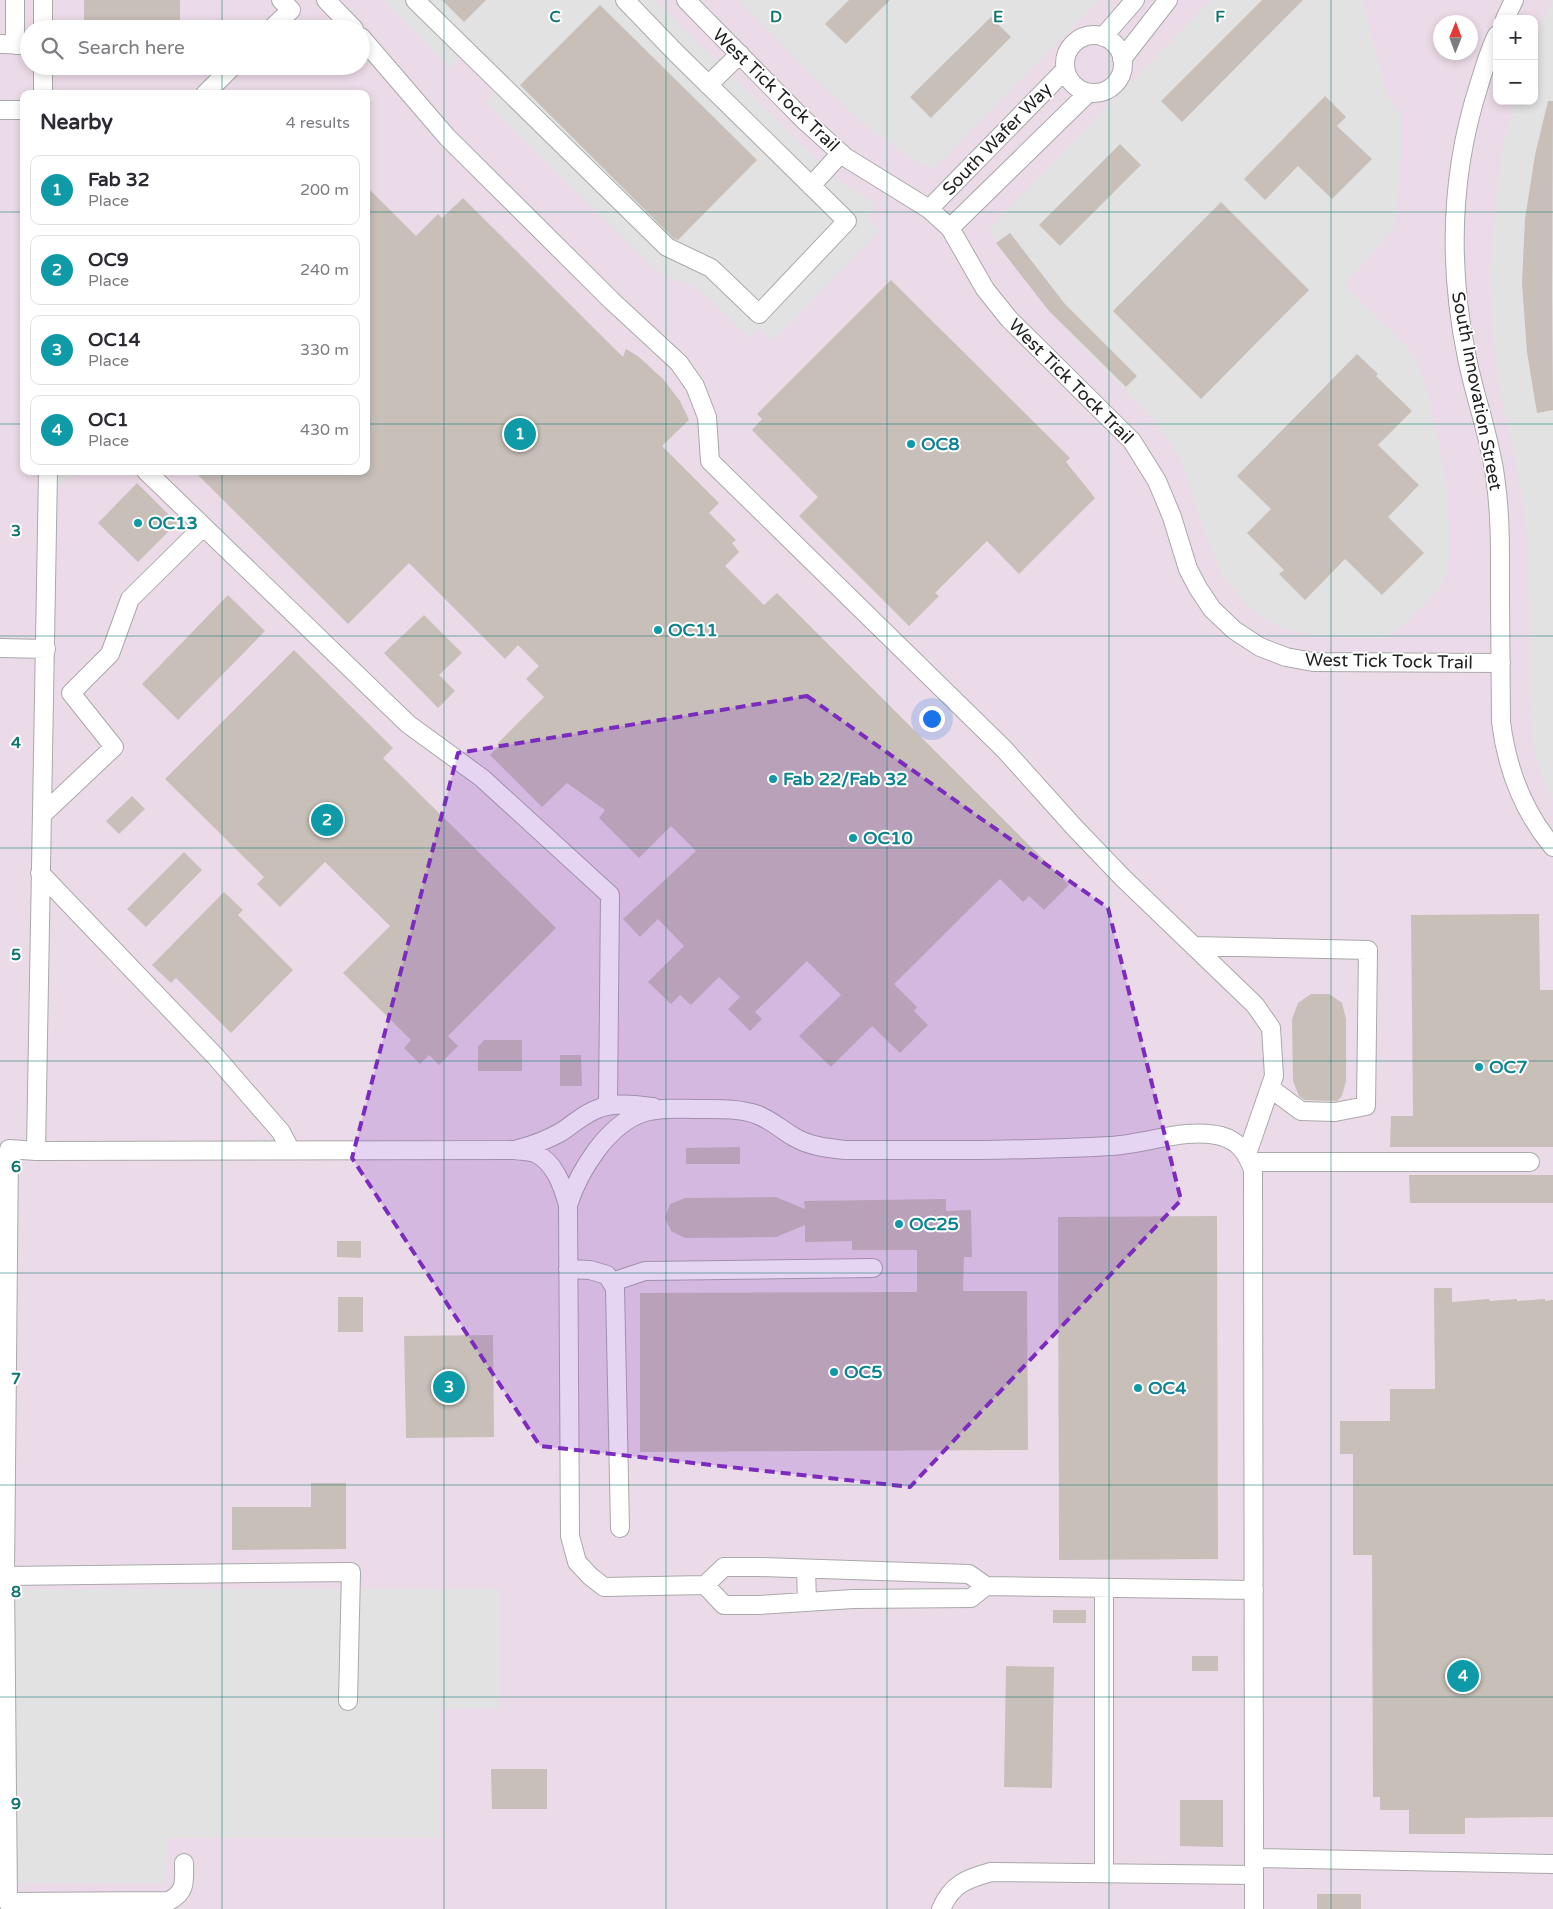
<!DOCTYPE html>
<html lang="en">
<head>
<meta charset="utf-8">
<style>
  :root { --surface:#fff; --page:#f7f7f7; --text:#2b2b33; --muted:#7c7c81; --line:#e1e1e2; --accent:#0f766e }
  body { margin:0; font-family:"Varela Round",sans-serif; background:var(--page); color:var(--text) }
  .controls { position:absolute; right:15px; top:15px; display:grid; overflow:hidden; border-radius:10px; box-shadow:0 2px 8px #0003 }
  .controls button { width:45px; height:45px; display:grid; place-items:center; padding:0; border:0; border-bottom:1px solid var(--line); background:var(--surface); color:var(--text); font:25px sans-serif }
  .compass { position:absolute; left:1433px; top:15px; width:45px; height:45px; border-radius:50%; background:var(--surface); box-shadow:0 2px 8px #0003; rotate:1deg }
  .you { position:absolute; left:931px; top:718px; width:18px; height:18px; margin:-12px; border:4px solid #fff; border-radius:50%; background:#1a73e8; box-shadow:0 0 0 8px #1a73e833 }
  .badge { display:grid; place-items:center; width:32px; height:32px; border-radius:50%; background:var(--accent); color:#fff; font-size:16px; font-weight:700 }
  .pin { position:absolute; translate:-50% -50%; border:2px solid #fff; box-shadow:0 1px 5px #0006 }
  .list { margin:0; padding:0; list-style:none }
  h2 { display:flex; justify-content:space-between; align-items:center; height:65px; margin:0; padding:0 20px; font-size:21px }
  h2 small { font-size:16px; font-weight:400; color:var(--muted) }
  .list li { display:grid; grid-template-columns:32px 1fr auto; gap:15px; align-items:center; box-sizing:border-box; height:70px; margin:0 10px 10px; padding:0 10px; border:1px solid var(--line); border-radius:10px }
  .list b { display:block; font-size:19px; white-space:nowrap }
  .list p { margin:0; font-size:16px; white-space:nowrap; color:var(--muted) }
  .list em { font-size:16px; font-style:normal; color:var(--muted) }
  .icon { flex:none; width:28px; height:28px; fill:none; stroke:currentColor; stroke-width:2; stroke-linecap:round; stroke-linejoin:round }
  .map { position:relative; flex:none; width:1553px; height:1909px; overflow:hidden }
  .search { position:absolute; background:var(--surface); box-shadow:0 2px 8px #0003; left:20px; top:20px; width:350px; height:55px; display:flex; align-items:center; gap:12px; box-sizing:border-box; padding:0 18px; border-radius:28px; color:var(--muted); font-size:19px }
  .panel { position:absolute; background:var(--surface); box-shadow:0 2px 8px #0003; left:20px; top:90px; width:350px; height:385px; border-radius:10px }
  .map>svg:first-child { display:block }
  .industrial { fill:#ebdbe8; fill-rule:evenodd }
  .parking { fill:#e2e2e2 }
  .building { fill:#c7bfb8 }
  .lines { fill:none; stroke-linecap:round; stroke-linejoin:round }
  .minor-casing { stroke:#a9a9a9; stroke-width:20 }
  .minor { stroke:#fff; stroke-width:18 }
  .marked { fill:#7b2cbf; fill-opacity:0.2; stroke:#7b2cbf; stroke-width:4; stroke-dasharray:10 6; stroke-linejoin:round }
  .grid { fill:none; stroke:#0f766e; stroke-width:1; stroke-opacity:0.55 }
  .culture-dot { fill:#0f9aa8; stroke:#fff; stroke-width:2 }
  .labels { text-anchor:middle; stroke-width:4; stroke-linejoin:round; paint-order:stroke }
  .street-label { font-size:18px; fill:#222; stroke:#fff }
  .culture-label { font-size:18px; font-weight:bold; fill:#0d838f; stroke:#fff; text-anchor:start }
  .grid-label { font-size:16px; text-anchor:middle; font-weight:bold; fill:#0f766e; stroke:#fff; stroke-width:4; stroke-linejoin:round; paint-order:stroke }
</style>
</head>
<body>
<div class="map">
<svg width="1553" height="1909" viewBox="0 0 1553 1909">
  <rect width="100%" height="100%" fill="#f2efe9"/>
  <path class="industrial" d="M0 0H1553V1909H0ZM1497 19H1534V101H1497ZM1440 22H1470V52H1440ZM29 29H361V66H29ZM24 94H366V471H24Z"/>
  <path class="parking" d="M383 0H655L838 181 877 204 867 218 880 231 774 339H770L759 328 749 338 704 294 694 286 669 278 653 268 486 103 495 93 494 90 460 57 458 58 450 67Z
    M737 0H1099L934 169 910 158 860 121 810 74Z
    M1211 0H1362L1387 95 1401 115 1402 143 1395 221 1391 232 1344 285 1404 344 1417 361 1427 390 1436 428 1447 493 1450 543 1448 568 1442 585 1408 621 1390 635 1377 638 1312 635 1286 630 1266 620 1250 609 1221 574 1202 524 1180 457 1152 418 1078 342 1049 309 1003 251 989 228Z
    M1552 0H1553V799L1547 790 1537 762 1531 732 1528 563 1525 520 1520 485 1497 375 1491 318 1490 268 1497 185 1504 142 1514 101H1534V41Z
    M55 471H72V476L56 488Z
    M14 1589H500V1708L440 1709V1838H167L166 1883H14Z"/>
  <path class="building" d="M84 0H180V29H84Z
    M442 0H486L464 22Z
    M849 0H890L846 44 825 24Z
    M1262 0H1303L1182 122 1161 101Z
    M600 5 757 160 678 240 673 238 520 85Z
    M991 17 1011 37 931 118 910 97Z
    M1325 96 1346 117 1337 126 1372 159 1332 199 1298 166 1265 200 1244 179Z
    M1548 101H1553L1552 293 1553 410 1537 413 1527 352 1522 283 1525 219 1535 155Z
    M1120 144 1141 165 1060 246 1039 225Z
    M366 186 416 236 438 214 442 218 463 198 623 357 626 349 639 357 663 379 680 401 689 420 662 446 719 503 709 513 736 540 732 543 739 552 725 566 764 605 777 593 1069 885 1044 910 1029 896 1023 902 1000 879 894 984 917 1007 914 1011 928 1025 900 1053 872 1026 831 1067 799 1036 841 995 807 961 755 1012 762 1019 750 1031 728 1009 740 997 719 977 691 1005 680 995 671 1004 648 982 684 946 658 919 640 937 623 919 696 851 671 826 639 858 599 818 605 810 567 783 542 807 490 755 499 746 497 744 544 697 526 679 539 666 518 645 505 659 409 563 348 624 194 471H366Z
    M1221 202 1309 290 1201 399 1113 311Z
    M1010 233 1065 304 1137 376 1126 387 1049 311 996 243Z
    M891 280 1070 458 1066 462 1095 498 1019 574 987 541 935 593 939 596 909 626 799 516 818 497 752 430 762 419 757 414Z
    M1357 354 1378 374 1376 376 1412 411 1378 445 1419 485 1388 517 1424 553 1382 595 1345 559 1305 600 1279 574 1284 570 1247 533 1271 509 1237 476Z
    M137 483 177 523 138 562 98 523Z
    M228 595 265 631 178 720 142 684Z
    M424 615 462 653 439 675 455 691 438 708 384 653Z
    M294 650 393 748 383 758 556 928 448 1036 458 1046 439 1065 429 1055 420 1064 404 1048 411 1040 343 973 390 926 325 862 280 907 257 884 264 877 165 779Z
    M132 796 145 809 119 834 106 821Z
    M184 852 202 870 146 927 127 909Z
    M224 892 243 910 238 915 293 970 231 1033 176 978 171 983 152 965Z
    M1539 914 1540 990H1553V1147H1390L1391 1116H1413L1411 915Z
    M1311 994H1329L1342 1003 1346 1019V1081L1342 1096 1337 1101 1305 1100 1299 1096 1293 1081 1292 1019 1298 1003Z
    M484 1040H522V1071H478V1047Z
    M560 1055H581L582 1086H560Z
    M740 1147V1164H686V1148Z
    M1409 1175H1553V1203H1410Z
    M776 1197 805 1209 804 1201 946 1199V1211L971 1210 972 1257H964L963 1291H1027L1028 1450 640 1452V1293L917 1292V1250H852V1241L805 1242V1225L776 1237 685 1238 671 1231 665 1218 670 1204 685 1198Z
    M1217 1216 1218 1559 1059 1560 1058 1217Z
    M337 1241H361V1258L337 1257Z
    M1434 1288H1452V1302L1489 1299 1490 1301 1517 1299V1301L1545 1299V1301L1553 1300V1817L1465 1818V1834H1409V1810H1380V1797H1373L1372 1555H1353V1454H1340V1421H1390V1389H1435Z
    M338 1297H363V1332H338Z
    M493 1335 494 1437 406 1438 404 1336Z
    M311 1483H346V1549L232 1550V1507H311Z
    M1053 1610H1086V1623H1053Z
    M1192 1656H1218V1671H1192Z
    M1006 1666 1054 1667 1052 1788 1004 1787Z
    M491 1769H547V1809H492Z
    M1180 1800H1223V1847L1180 1846Z
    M1317 1894H1361V1909H1317Z"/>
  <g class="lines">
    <defs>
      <path id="minor" d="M43 0V29
        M326 0 354 29
        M415 0 667 247 711 268 759 314 847 221 676 53 625 0
        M686 0 803 119 845 157 929 209 950 228 985 289 1009 319 1132 441 1157 481 1172 517 1188 569 1198 588 1212 609 1234 630 1260 647 1286 657 1313 662 1501 663
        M1505 19 1514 0
        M271 29 291 10 281 0
        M1497 35C1489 51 1484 69 1479 85 1450 175 1448 266 1467 358 1475 398 1489 434 1495 476 1501 516 1500 556 1500 597 1500 638 1501 680 1501 722 1507 769 1522 810 1553 847
        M1065 64a29 29 0 1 1 58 0a29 29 0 1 1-58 0Z
        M361 37 447 137 612 301 679 363 695 386 707 417 710 461 1004 749 1075 828 1123 878 1255 1005 1271 1028 1274 1076 1247 1154
        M1103 37 1135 0
        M0 44 29 45
        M15 45V0
        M1122 59 1168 0
        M43 66V94
        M708 85 740 54
        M205 94 233 66
        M0 110H24
        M811 186 841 153
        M929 209 1065 70
        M950 228 1088 93
        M146 471 408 724 482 778 610 895 608 1106
        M0 648 46 649
        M43 814 114 747 71 693 110 654 130 599 203 527
        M40 873 216 1057 281 1132 290 1149
        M1194 946 1368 950 1366 1106 1335 1112 1301 1111 1270 1088
        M518 1149C534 1145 547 1140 561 1132 574 1124 584 1113 600 1108 616 1102 636 1105 653 1107
        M36 1151 48 471
        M1250 1162H1530
        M568 1269 590 1270 607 1275 615 1288 620 1528
        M612 1282 645 1271 873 1268
        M806 1569 807 1602
        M5 1576 351 1572 348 1701
        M705 1585 724 1567H759L969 1574 986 1586
        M1104 1588V1873
        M1254 1590 986 1586 971 1598 853 1599 759 1605H724L705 1585 604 1587 590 1576 577 1562 570 1536 568 1205C579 1171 608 1123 645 1112 662 1107 681 1109 698 1109 719 1109 739 1108 758 1115 771 1120 782 1130 794 1137 809 1146 827 1148 845 1150 933 1150 1023 1151 1111 1146 1147 1144 1186 1127 1221 1136 1239 1141 1247 1153 1253 1170L1254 1858V1909
        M1254 1858 1553 1864
        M8 1902 169 1901C187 1891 184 1881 184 1863
        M11 1909 8 1902 5 1576 9 1149 36 1151 515 1150C521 1151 529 1151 535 1153 555 1162 563 1187 568 1205
        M941 1909C952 1884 966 1879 991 1872L1254 1875"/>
    </defs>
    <use href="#minor" class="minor-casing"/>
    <use href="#minor" class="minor"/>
  </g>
  <path class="marked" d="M807 696 1108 908 1181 1200 910 1487 540 1446 352 1158 458 753Z"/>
  <path class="grid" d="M222 0V29M444 0V1909M666 0V1909M887 0V1909M1109 0V1909M1331 0V1909M222 66V94M0 212H24M366 212H1553M0 424H24M366 424H1553M222 471V1909M0 636H1553M0 848H1553M0 1061H1553M0 1273H1553M0 1485H1553M0 1697H1553"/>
  <g class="culture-dot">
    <circle cx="911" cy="444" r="5"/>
    <circle cx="138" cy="523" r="5"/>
    <circle cx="658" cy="630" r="5"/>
    <circle cx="773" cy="779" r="5"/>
    <circle cx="853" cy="838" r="5"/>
    <circle cx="1479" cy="1067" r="5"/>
    <circle cx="899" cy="1224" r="5"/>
    <circle cx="834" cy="1372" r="5"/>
    <circle cx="1138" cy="1388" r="5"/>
  </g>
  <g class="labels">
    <g class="street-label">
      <text transform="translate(776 90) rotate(44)" y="6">West Tick Tock Trail</text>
      <text transform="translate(997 139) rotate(-46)" y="6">South Wafer Way</text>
      <text transform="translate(1071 381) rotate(45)" y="6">West Tick Tock Trail</text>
      <text transform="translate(1477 391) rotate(79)" y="6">South Innovation Street</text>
      <text transform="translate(1389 661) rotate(1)" y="6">West Tick Tock Trail</text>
    </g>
    <g class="culture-label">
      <text x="921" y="450">OC8</text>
      <text x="148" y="529">OC13</text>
      <text x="668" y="636">OC11</text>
      <text x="783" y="785">Fab 22/Fab 32</text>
      <text x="863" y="844">OC10</text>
      <text x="1489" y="1073">OC7</text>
      <text x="909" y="1230">OC25</text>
      <text x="844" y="1378">OC5</text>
      <text x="1148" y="1394">OC4</text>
    </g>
  </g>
  <g class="grid-label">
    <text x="555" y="22">C</text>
    <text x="776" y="22">D</text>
    <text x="998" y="22">E</text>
    <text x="1220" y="22">F</text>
    <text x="16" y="536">3</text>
    <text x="16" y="748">4</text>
    <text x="16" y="960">5</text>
    <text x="16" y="1172">6</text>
    <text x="16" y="1384">7</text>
    <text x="16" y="1597">8</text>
    <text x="16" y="1809">9</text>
  </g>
</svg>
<div class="controls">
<button>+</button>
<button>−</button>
</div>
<svg class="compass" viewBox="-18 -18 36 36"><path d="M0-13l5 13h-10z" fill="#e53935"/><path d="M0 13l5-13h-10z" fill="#7c7c81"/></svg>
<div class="you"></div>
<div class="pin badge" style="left:520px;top:434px;background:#0f9aa8">1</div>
<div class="pin badge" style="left:327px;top:820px;background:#0f9aa8">2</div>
<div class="pin badge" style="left:449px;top:1387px;background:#0f9aa8">3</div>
<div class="pin badge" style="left:1463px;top:1676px;background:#0f9aa8">4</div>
<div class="search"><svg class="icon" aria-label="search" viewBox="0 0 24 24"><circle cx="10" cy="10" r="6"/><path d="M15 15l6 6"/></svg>Search here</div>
<section class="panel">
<h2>Nearby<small>4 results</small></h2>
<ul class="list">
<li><span class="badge" style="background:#0f9aa8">1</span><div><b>Fab 32</b><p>Place</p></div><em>200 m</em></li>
<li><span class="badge" style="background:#0f9aa8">2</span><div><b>OC9</b><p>Place</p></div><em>240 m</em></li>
<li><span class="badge" style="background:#0f9aa8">3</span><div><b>OC14</b><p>Place</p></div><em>330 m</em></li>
<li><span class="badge" style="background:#0f9aa8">4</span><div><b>OC1</b><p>Place</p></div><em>430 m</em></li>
</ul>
</section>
</div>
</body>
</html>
